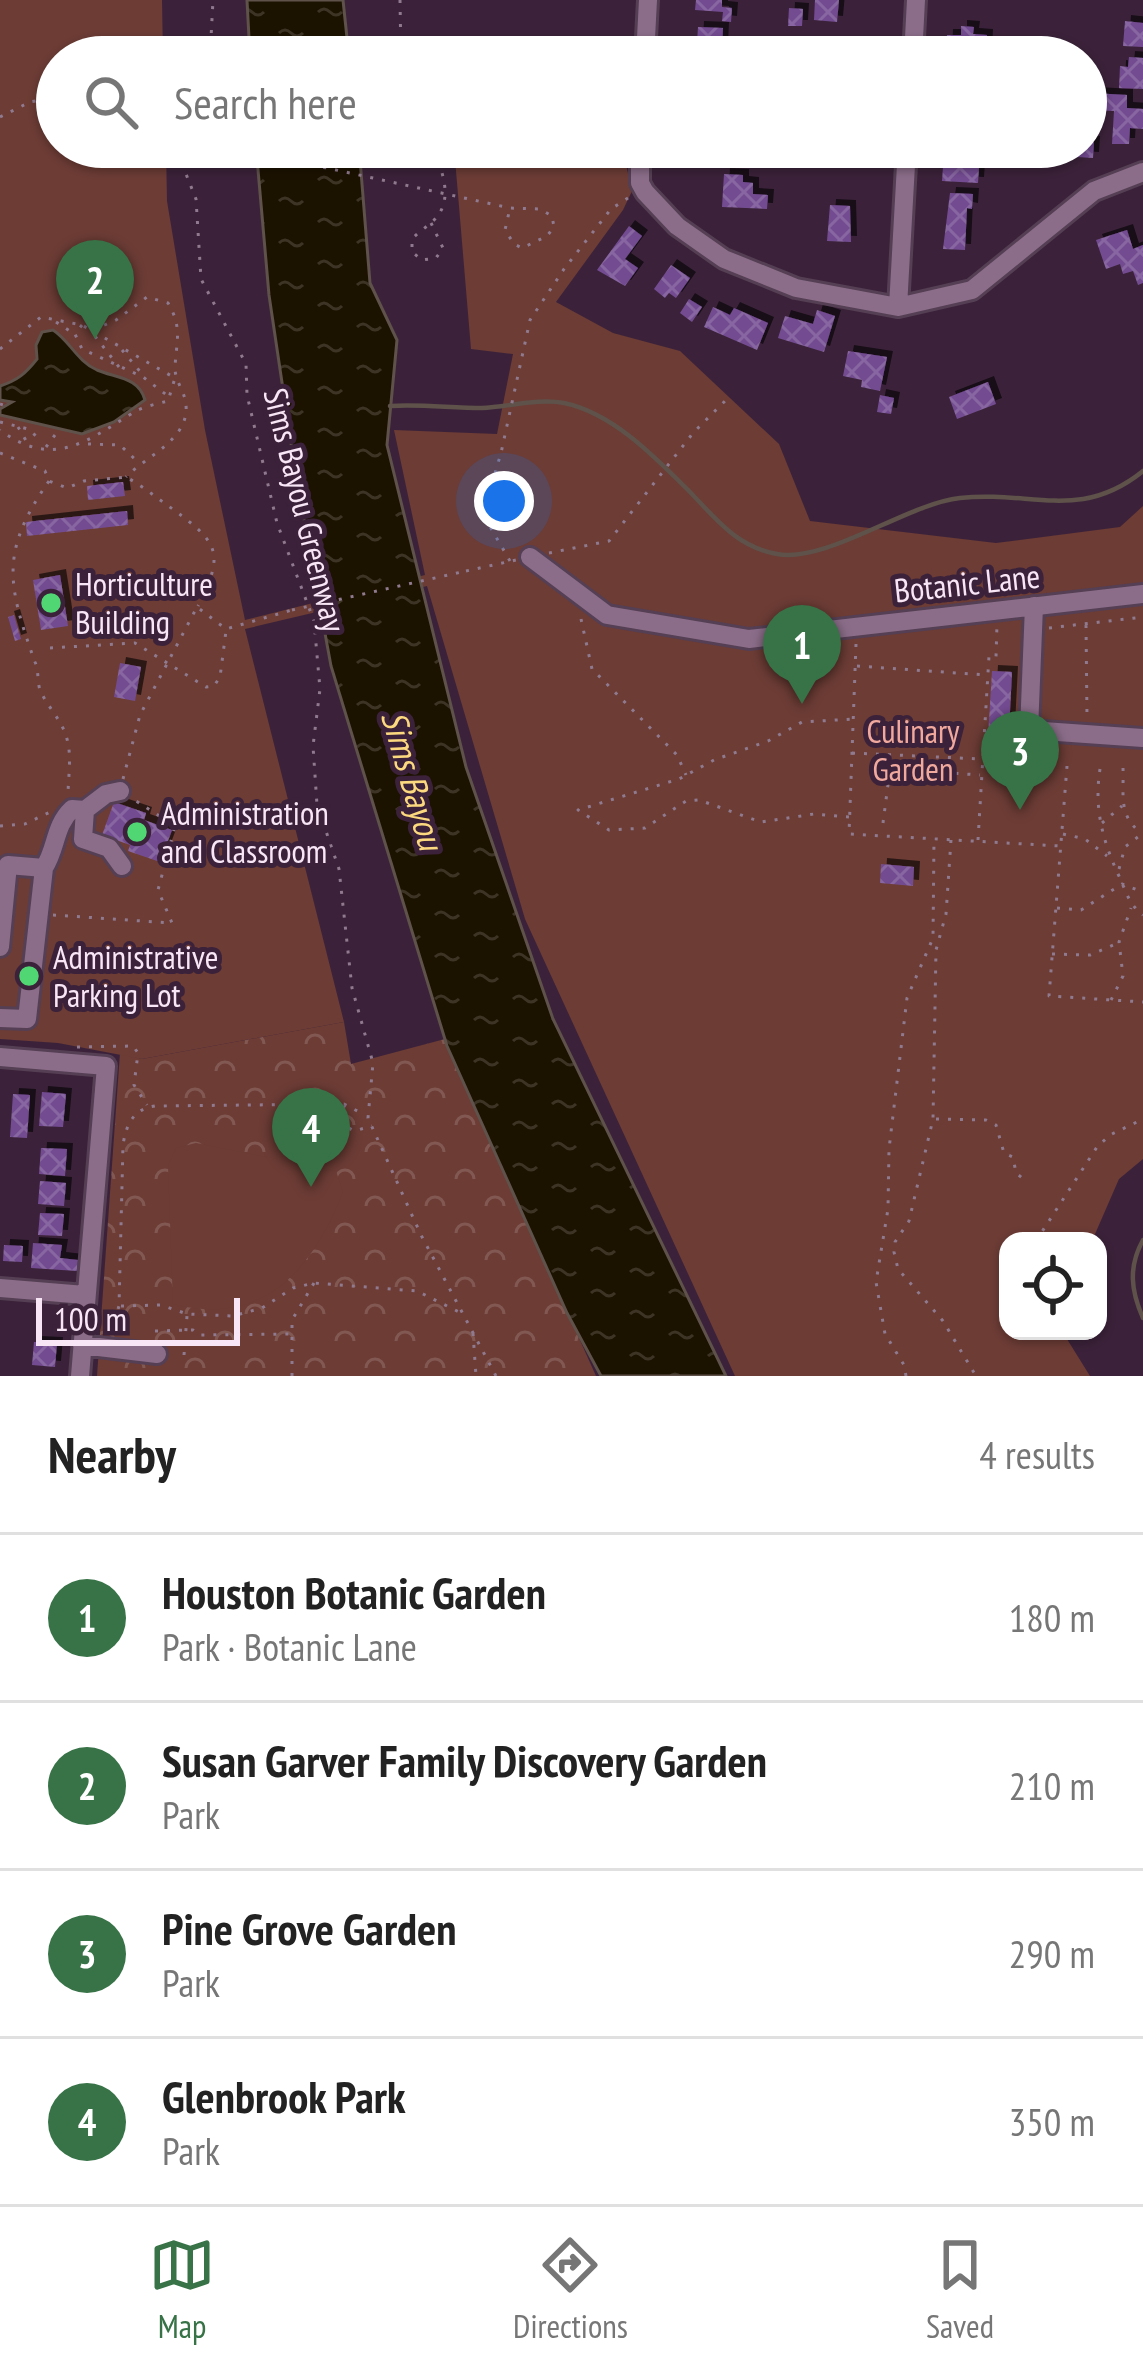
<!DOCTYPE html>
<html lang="en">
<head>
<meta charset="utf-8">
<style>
  :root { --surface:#fff; --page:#f6f6f6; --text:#222; --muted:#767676; --line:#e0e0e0; --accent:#377347 }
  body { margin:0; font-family:"PT Sans Narrow",sans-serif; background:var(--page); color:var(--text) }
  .controls { position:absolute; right:36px; bottom:36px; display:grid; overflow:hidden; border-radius:24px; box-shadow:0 3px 9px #0004 }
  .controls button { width:108px; height:108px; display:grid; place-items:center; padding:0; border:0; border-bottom:3px solid var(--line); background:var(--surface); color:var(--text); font:60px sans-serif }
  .scale { position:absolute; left:36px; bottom:30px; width:204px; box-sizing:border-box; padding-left:12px; border:6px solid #f8e6f6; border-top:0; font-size:33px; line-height:42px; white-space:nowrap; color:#f8e6f6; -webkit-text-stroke:9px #3b223a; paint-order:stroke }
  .you { position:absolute; left:504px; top:501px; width:42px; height:42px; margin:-30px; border:9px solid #fff; border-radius:50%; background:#1a73e8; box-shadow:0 0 0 18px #1a73e833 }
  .badge { display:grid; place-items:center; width:78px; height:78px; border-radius:50%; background:var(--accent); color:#fff; font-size:39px; font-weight:700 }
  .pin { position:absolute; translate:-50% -99px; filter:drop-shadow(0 3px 6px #0008) }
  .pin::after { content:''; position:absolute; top:63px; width:42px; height:36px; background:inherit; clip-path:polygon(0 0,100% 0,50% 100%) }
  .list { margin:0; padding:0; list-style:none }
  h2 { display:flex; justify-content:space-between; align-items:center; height:156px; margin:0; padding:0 48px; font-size:51px }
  h2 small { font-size:39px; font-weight:400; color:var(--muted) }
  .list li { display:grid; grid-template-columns:78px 1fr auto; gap:36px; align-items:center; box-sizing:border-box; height:168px; padding:0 48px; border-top:3px solid var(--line) }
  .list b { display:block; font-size:45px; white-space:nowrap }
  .list p { margin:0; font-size:39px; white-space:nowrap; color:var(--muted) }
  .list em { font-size:39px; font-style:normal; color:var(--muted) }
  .icon { flex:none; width:66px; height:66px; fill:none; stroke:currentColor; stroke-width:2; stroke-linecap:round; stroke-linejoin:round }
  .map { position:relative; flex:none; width:1143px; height:1376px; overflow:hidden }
  .search { position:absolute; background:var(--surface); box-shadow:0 3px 9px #0004; left:36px; right:36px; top:36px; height:132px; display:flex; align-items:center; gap:30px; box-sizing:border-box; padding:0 42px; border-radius:66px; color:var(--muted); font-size:45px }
  .sheet { height:828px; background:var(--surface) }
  nav { display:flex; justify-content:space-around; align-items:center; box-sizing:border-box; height:168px; border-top:3px solid var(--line); background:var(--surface); font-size:33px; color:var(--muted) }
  nav a { display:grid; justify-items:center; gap:6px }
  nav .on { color:var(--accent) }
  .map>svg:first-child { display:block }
  .park { fill:url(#park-crowns) }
  .garden { fill:#6c3c35 }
  .water { fill:url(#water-ripples); stroke:#5e524a; stroke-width:3 }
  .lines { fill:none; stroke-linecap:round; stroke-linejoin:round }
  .stream { stroke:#5e524a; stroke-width:4.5 }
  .building { fill:url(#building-cross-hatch); filter:url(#shadow) }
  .minor-casing { stroke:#553f54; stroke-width:24 }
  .path { stroke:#907a8f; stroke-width:3; stroke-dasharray:3 9; stroke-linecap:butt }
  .minor { stroke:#8b6d89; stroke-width:18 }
  .path-bridge { stroke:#907a8f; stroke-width:3; stroke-dasharray:3 9; stroke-linecap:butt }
  .poi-dot { fill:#51d674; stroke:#3b223a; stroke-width:4.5 }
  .labels { text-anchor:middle; stroke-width:10; stroke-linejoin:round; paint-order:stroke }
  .street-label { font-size:33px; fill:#f8e6f6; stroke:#3b223a }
  .poi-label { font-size:33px; fill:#f8e6f6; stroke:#3b223a; text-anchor:start }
  .park-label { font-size:33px; fill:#f1a99e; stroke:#3b223a }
  .water-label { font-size:36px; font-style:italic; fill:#fcd97f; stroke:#3b223a }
</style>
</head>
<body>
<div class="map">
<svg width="1143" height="1376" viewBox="0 0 1143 1376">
  <defs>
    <pattern id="park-crowns" width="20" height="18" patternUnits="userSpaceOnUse" patternTransform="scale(3)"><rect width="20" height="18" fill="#6c3c35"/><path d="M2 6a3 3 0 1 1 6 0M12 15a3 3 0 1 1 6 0" fill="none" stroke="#825853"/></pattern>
    <pattern id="water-ripples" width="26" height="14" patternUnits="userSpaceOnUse" patternTransform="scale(3)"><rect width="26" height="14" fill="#1c1200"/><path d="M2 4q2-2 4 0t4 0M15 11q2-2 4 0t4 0" fill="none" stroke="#3e3426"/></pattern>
    <pattern id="building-cross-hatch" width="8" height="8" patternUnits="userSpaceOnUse" patternTransform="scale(3)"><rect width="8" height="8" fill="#734c91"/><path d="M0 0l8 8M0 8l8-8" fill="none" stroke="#8866a1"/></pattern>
    <filter id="shadow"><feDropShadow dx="6" dy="-6" stdDeviation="0" flood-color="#0009"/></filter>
  </defs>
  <rect width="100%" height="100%" fill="#3b223a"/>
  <path class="park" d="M344 1022 351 1064 445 1039 596 1376H97L120 1053 142 1059Z"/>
  <path class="garden" d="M0 0H162L163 57H57V147H166L167 201 205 430 245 620 425 575 394 430 497 434 513 354 471 349 454 147H622L632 191 623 210 556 302 613 333 680 351 779 444 810 521 996 543 1120 527 1143 506V1159L1119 1179 1092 1241H1008V1331H1062L1090 1376H735L525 919 427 586 245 629 344 1022 142 1059 58 1043 0 1039Z
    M196 1143 336 1171 343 1192C313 1269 263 1328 173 1304L168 1166 176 1148Z"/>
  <path class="water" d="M247 0H343L349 57H250Z
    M256 147H359L370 283 397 340 387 445 466 767 553 1019 726 1376H601L567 1313 447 1046 331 666 295 470 269 295Z
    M53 330C70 341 77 361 97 370 116 378 139 377 145 400L114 422 82 434 0 415V409L12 402 0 400V386C18 380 25 374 37 359L36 345 42 332Z"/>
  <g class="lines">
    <path class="stream" d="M390 406C421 404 451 408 482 408 507 407 539 398 564 403 613 413 656 458 690 492 716 519 737 547 777 554 828 563 906 504 960 498 1031 490 1080 522 1143 471
      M1143 1240C1128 1267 1131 1291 1143 1318"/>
  </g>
  <path class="building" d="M696 0H722V7L732 8 731 22 722 21 723 12 695 10Z
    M815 0H839L837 22 814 20Z
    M789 8 803 9 802 26H788Z
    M1125 21 1143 23V47L1123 46Z
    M961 26 974 27 973 34 987 35 986 57 946 56 947 35H961Z
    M698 27 723 28 722 50 715 49V57H696Z
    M863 46 880 47V57H863Z
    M1129 57 1143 58V89L1119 88 1120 66 1128 67Z
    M1092 93 1127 95V108L1143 109V129L1130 128 1129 144H1112L1114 111 1091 110Z
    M1086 142H1094L1093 158 1077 157 1078 147H1086Z
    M693 147H719L718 159 693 158Z
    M951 147H973V152H980L978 183 942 181 943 167 950 168Z
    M724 174 743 175V182L753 183V194L768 195 767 209 722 207Z
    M950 193 973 194 972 209 967 208 965 250 943 249Z
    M830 205 850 206 851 242 827 241Z
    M629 226 642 236 625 259 638 268 625 286 597 270Z
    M1127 230 1133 249 1143 245V283L1138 285 1133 271 1123 274 1120 264 1106 269 1096 240Z
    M671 265 690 278 676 298 669 293 665 298 654 289Z
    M689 299 702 307 692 322 680 313Z
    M713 307 730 315 734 308 768 323 757 350 704 327Z
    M817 310 835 316 824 352 778 338 785 316 813 324Z
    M848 351 887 357 880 391 861 387 862 380 843 376Z
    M988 382 996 404 957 419 949 397Z
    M880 395 894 398 891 414 877 412Z
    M123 482 125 496 88 500 87 486Z
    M127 511 128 525 27 536 26 522Z
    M60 575 68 626 41 630 33 580Z
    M14 615 21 639 15 641 8 617Z
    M120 663 141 667 135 701 114 697Z
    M992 671 1012 672 1007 770 986 769Z
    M114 802 146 813 144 820 172 830 160 862 128 851 130 845 102 835Z
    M881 864 914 867 913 886 880 883Z
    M42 1092 66 1094 63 1127 39 1126Z
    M13 1094 30 1095 27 1138 10 1137Z
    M41 1148 67 1149 65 1176 39 1174Z
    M40 1181 66 1183 64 1206 38 1204Z
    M40 1213 64 1214 62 1236 38 1235Z
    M33 1243 62 1245 60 1258 78 1260 77 1271 31 1268Z
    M4 1245 23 1246 22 1262 3 1261Z
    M34 1342 57 1343 55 1367 32 1365Z"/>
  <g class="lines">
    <defs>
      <path id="minor" d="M645 57 648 0
        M913 57 916 0
        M640 147V183L645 192 677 226 724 259 796 288 898 307 972 290 1094 191 1143 172
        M898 307 907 147
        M530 557 607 615 749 639 1143 594
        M1034 606 1029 730 1143 738
        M85 810 83 839 109 848 122 866
        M0 947 8 865 44 868C57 848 54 826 72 809L85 810 106 794 120 791
        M0 1018 27 1019 44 868
        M0 1057 106 1066 80 1376
        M0 1288 85 1295
        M82 1345 157 1354"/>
    </defs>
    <use href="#minor" class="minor-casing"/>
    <path class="path" d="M400 0 401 57
      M210 57 213 0
      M0 117 30 102 57 97
      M431 223 443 248 436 258 422 260 412 252V239C419 231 429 226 436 218 454 197 441 169 433 147
      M56 322 73 333
      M82 325 75 334 82 349 143 377 168 396
      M0 349 41 317 82 325 175 378 168 401C156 404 141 407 131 414 86 442 52 469 0 430
      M122 350 143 375
      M119 367 91 331 116 320 147 297 168 303C183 328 176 342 175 368 175 382 185 391 186 405 189 440 146 456 126 477
      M0 404 3 405
      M0 422 28 429 37 437
      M18 427 28 444
      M88 444 120 445 138 462
      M46 447 55 435
      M0 453 45 471 49 481 67 488 84 481 126 477C143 486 158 499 174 510 220 544 224 554 198 606
      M49 481C0 551 7 584 35 662 39 671 37 681 40 690 48 708 62 720 67 739 72 757 68 778 68 796
      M549 553 609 541 693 433 726 400
      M510 561 485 518V507L501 453 530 320 564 269 611 209 628 198
      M466 571 516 560
      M581 619 592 669 677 755 686 775
      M1086 625 1087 717
      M1049 628 1143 617
      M856 644 849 834 1060 846
      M50 648 135 643 206 687 214 686 220 677 226 631
      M857 666 986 675
      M852 753 981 759
      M1067 766 1049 996 1143 1002
      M1123 768C1124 796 1118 815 1141 833
      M1100 769C1094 807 1102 839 1118 874 1126 890 1128 904 1143 915
      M123 779 140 715 197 607 226 629 292 610
      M849 817 814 814 761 822 699 800 686 801 645 828 609 830 578 810 679 779 714 760 768 741 802 722 854 719
      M883 823 890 769 980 775
      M1102 823 1122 806
      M0 826 25 824 50 812
      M1063 834 1085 839 1107 856
      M951 840 946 914 936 950 933 1119 909 1221 895 1242 894 1252 898 1269 943 1321 976 1376
      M978 840 989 656 996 657 997 624
      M1119 869 1125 847 1143 833
      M1057 908 1081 910 1122 884 1143 892
      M53 915 172 923 158 890 175 826 133 799
      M1052 954 1090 955 1118 943
      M1111 1000 1123 976 1119 942 1131 908
      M77 1047 133 1046 138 1053 134 1085 147 1105
      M344 1106C342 1118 342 1125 354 1131L372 1126
      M936 1119 986 1120 996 1125 1004 1153 1013 1157 1016 1173 1026 1181
      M1036 1241 1097 1147 1110 1135 1143 1119
      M121 1306 161 1305 187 1314 233 1316 262 1308 293 1288 314 1283 417 1291 463 1314
      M155 1331 193 1330 200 1335 289 1334
      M111 1332 119 1306 123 1145C126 1125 133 1109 155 1106L344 1104 365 1115
      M473 1333 476 1376
      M184 1355 187 1316
      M292 1376V1320L314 1283
      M496 1376 421 1235 368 1118 373 1063 352 988 339 869 317 805 313 746 320 689 314 621 277 523 247 395 246 364 201 279 196 199 186 174 195 154 213 150 327 168 510 208 540 209 552 216 554 227 547 236 522 248 514 244 505 230 510 208
      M906 1376 904 1365 885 1334 876 1282 888 1209 889 1149 907 998 933 938 934 839"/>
    <use href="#minor" class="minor"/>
    <path class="path-bridge" d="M292 610 466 571"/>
  </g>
  <g class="poi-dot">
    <circle cx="51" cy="603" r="12"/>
    <circle cx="137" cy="832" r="12"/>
    <circle cx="29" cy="976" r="12"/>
  </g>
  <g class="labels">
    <g class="street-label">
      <text transform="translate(305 510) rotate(76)" y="12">Sims Bayou Greenway</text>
      <text transform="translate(967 583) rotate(-6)" y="12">Botanic Lane</text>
    </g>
    <g class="poi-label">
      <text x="75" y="596">Horticulture<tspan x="75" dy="38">Building</tspan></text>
      <text x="161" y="825">Administration<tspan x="161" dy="38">and Classroom</tspan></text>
      <text x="53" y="969">Administrative<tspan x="53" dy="38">Parking Lot</tspan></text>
    </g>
    <g class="park-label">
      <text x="913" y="743">Culinary<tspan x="913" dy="38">Garden</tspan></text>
    </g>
    <g class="water-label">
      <text transform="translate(413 780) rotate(74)" y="13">Sims Bayou</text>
    </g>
  </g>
</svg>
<div class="controls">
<button><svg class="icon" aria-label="locate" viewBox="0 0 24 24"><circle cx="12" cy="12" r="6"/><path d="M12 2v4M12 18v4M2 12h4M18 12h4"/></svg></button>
</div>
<div class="scale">100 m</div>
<div class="you"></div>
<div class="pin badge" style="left:802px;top:704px">1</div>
<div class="pin badge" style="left:95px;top:339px">2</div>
<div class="pin badge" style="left:1020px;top:810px">3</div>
<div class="pin badge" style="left:311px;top:1187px">4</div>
<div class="search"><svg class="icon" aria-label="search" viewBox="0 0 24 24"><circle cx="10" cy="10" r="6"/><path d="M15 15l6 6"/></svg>Search here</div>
</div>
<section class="sheet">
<h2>Nearby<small>4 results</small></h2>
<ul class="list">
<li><span class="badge">1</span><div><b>Houston Botanic Garden</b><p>Park · Botanic Lane</p></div><em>180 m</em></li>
<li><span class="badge">2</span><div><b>Susan Garver Family Discovery Garden</b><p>Park</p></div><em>210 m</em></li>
<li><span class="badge">3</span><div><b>Pine Grove Garden</b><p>Park</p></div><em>290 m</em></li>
<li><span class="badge">4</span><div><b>Glenbrook Park</b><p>Park</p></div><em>350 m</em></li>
</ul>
</section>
<nav>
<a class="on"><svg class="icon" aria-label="map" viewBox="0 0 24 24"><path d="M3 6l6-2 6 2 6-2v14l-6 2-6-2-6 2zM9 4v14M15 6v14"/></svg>Map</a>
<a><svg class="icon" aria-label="directions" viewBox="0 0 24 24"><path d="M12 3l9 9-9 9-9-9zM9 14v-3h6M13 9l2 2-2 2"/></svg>Directions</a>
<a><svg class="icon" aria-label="saved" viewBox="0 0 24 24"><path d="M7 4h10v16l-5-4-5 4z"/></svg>Saved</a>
</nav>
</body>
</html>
